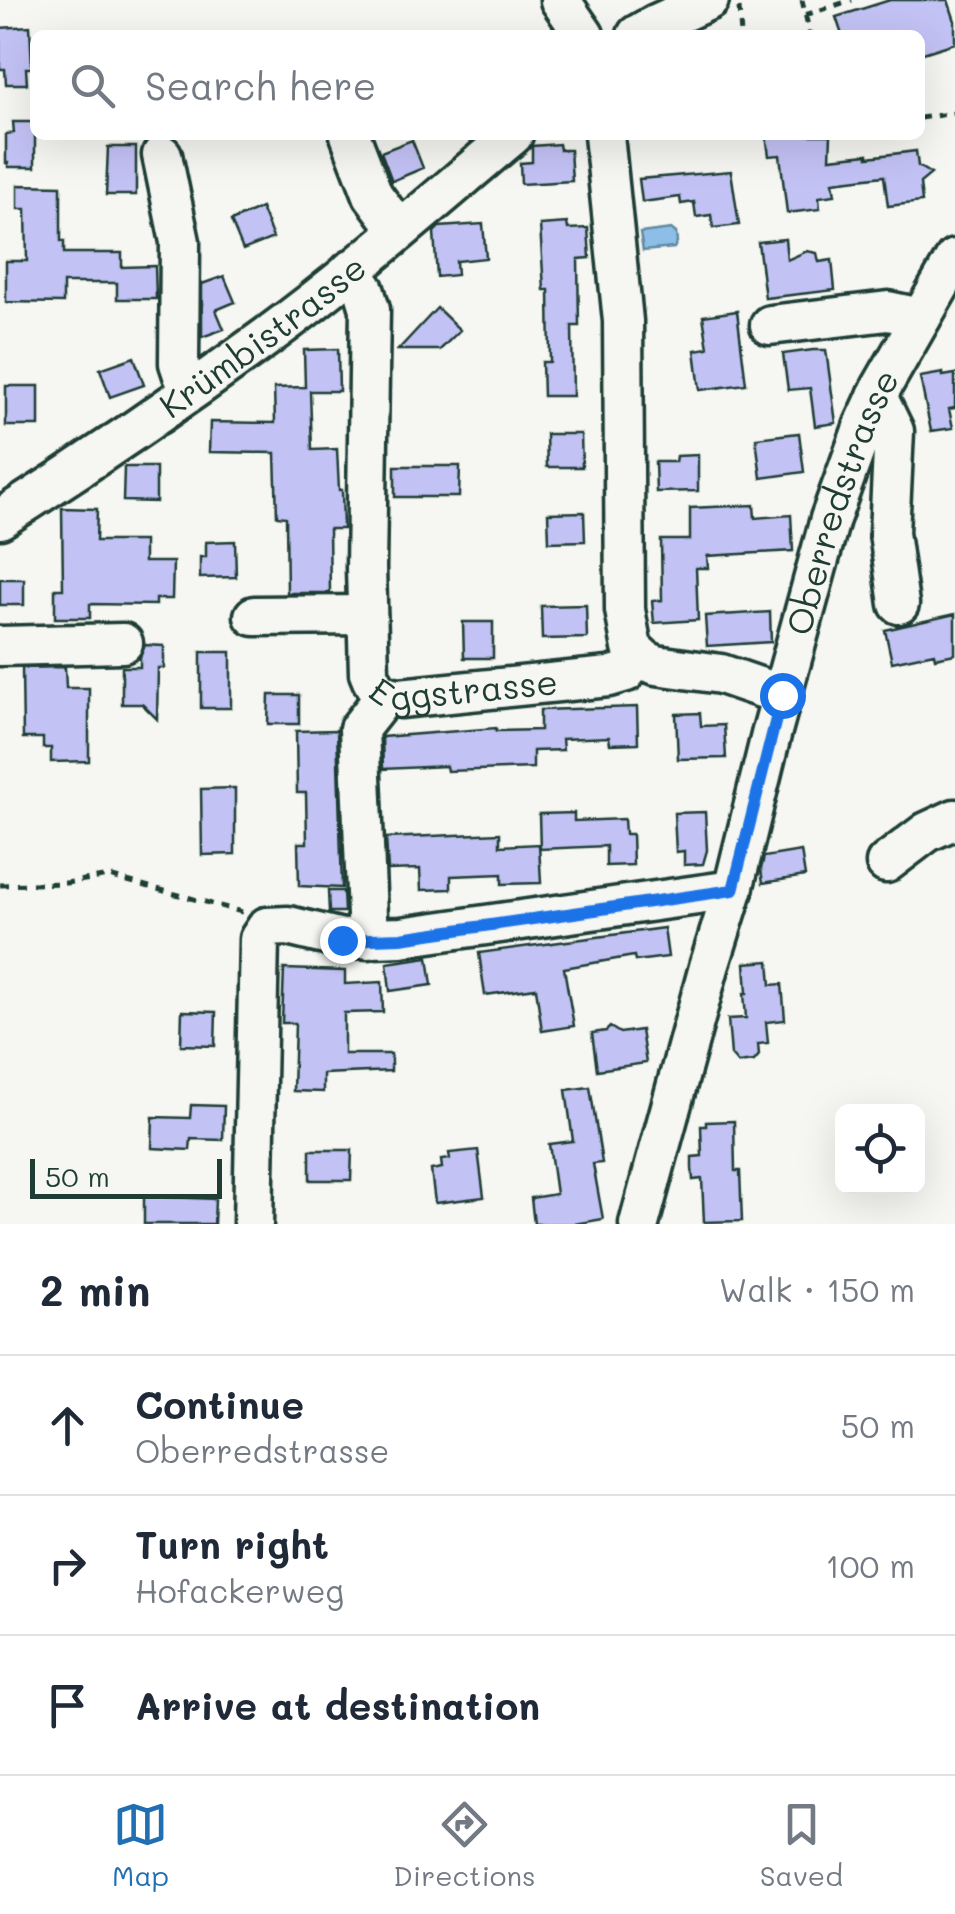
<!DOCTYPE html>
<html lang="en">
<head>
<meta charset="utf-8">
<style>
  :root { --surface:#fff; --page:#f2f2f3; --text:#1f2937; --muted:#747a83; --line:#e0e1e3; --accent:#1f6fb2 }
  body { margin:0; font-family:Mali,sans-serif; background:var(--page); color:var(--text) }
  .controls { position:absolute; right:30px; bottom:30px; display:grid; overflow:hidden; border-radius:15px; box-shadow:0 10px 40px #0002 }
  .controls button { width:90px; height:90px; display:grid; place-items:center; padding:0; border:0; border-bottom:2px solid var(--line); background:var(--surface); color:var(--text); font:50px sans-serif }
  .scale { position:absolute; left:30px; bottom:25px; width:192px; box-sizing:border-box; padding-left:10px; border:5px solid #1f3d34; border-top:0; font-size:28px; line-height:35px; white-space:nowrap; color:#1f3d34; -webkit-text-stroke:8px #f6f6f2; paint-order:stroke }
  .stop { position:absolute; width:30px; height:30px; margin:-22px; border:8px solid #1a73e8; border-radius:50%; background:#fff }
  .stop.end { background:#1a73e8; border-color:#fff; box-shadow:0 2px 10px #0008 }
  .list { margin:0; padding:0; list-style:none }
  h2 { display:flex; justify-content:space-between; align-items:center; height:130px; margin:0; padding:0 40px; font-size:42px }
  h2 small { font-size:32px; font-weight:400; color:var(--muted) }
  .list li { display:grid; grid-template-columns:65px 1fr auto; gap:30px; align-items:center; box-sizing:border-box; height:140px; padding:0 40px; border-top:2px solid var(--line) }
  .list b { display:block; font-size:38px; white-space:nowrap }
  .list p { margin:0; font-size:32px; white-space:nowrap; color:var(--muted) }
  .list em { font-size:32px; font-style:normal; color:var(--muted) }
  .icon { flex:none; width:55px; height:55px; fill:none; stroke:currentColor; stroke-width:2; stroke-linecap:round; stroke-linejoin:round }
  .map { position:relative; flex:none; width:955px; height:1224px; overflow:hidden }
  .search { position:absolute; background:var(--surface); box-shadow:0 10px 40px #0002; left:30px; right:30px; top:30px; height:110px; display:flex; align-items:center; gap:25px; box-sizing:border-box; padding:0 35px; border-radius:15px; color:var(--muted); font-size:38px }
  .sheet { height:550px; background:var(--surface) }
  nav { display:flex; justify-content:space-around; align-items:center; box-sizing:border-box; height:140px; border-top:2px solid var(--line); background:var(--surface); font-size:28px; color:var(--muted) }
  nav a { display:grid; justify-items:center; gap:5px }
  nav .on { color:var(--accent) }
  .map>svg:first-child { display:block }
  .water { fill:#8cbee8; stroke:#608aa0; stroke-width:2.5 }
  .building { fill:#c3c2f5; stroke:#1f3d34; stroke-width:2.5 }
  .lines { fill:none; stroke-linecap:round; stroke-linejoin:round }
  .minor-casing { stroke:#1f3d34; stroke-width:45 }
  .path { stroke:#1f3d34; stroke-width:5; stroke-dasharray:8 8; stroke-linecap:butt }
  .minor { stroke:#f6f6f2; stroke-width:38 }
  .route { stroke:#1a73e8; stroke-width:12 }
  .labels { text-anchor:middle; stroke-width:9; stroke-linejoin:round; paint-order:stroke }
  .street-label { font-size:35px; fill:#1f3d34; stroke:#f6f6f2 }
</style>
</head>
<body>
<div class="map">
<svg width="955" height="1224" viewBox="0 0 955 1224">
  <rect width="100%" height="100%" fill="#f6f6f2"/>
  <filter id="ink" filterUnits="userSpaceOnUse"><feTurbulence type="fractalNoise" baseFrequency=".01" numOctaves="2"/><feDisplacementMap in="SourceGraphic" scale="20" xChannelSelector="R" yChannelSelector="G"/><feConvolveMatrix kernelMatrix="1 2 1 2 8 2 1 2 1" color-interpolation-filters="sRGB"/></filter>
  <g filter="url(#ink)">
    <path class="water" d="M671 229 676 233 677 242 674 248 643 251 640 233Z"/>
    <path class="building" d="M890 0H948L955 21V43L920 54V35H842L836 17Z
      M30 26 32 68H26L27 84H6L5 69H0V28Z
      M13 122H35V167H8V163H6V134L14 133Z
      M766 135H831L830 158 868 154V157L916 151 918 166 931 174 920 183 922 202 888 206 884 176 833 182 835 195 819 197 820 209 787 213 780 155 769 156Z
      M412 140 423 168 392 181 381 152Z
      M559 144 560 150H570L572 181 521 184 520 163 532 162V146Z
      M108 147H136V195H106Z
      M731 171 739 225 713 228 711 215 696 217 694 202 681 204 680 197 642 202 639 179Z
      M18 185 61 186V241H64V253H122V267L155 266 156 299H117V283H63V303L6 302V261H27L26 209H18Z
      M261 208 273 238 243 250 231 221Z
      M567 223 568 229 588 228 590 258 578 259 579 326H572L573 396H543L542 362H550L549 290H544L540 225Z
      M483 224 486 258 456 261 457 275 437 277 434 232 439 227Z
      M785 239 787 260 807 251 817 253 819 262 832 260 835 290 765 298 758 242Z
      M224 276 235 302 216 310 224 329 202 337V284Z
      M437 308 460 330 440 350H398Z
      M737 311 746 384 700 390 695 350 708 348 703 316Z
      M338 349 339 391H310L312 450 337 449 339 490H342L343 529H329L330 593H287L286 517 277 516 275 453 209 452 210 422 275 423 274 388 305 387 304 350Z
      M813 350H826L836 423 815 426 810 388 788 390 783 354Z
      M134 357 144 385 110 397 100 369Z
      M943 373V376L955 374V408L949 409 953 428 931 431 920 377Z
      M6 386H39V426H6Z
      M799 433 804 472 761 478 756 438Z
      M546 434H581L582 467H547Z
      M698 455V491L656 492 655 462H675L676 456Z
      M395 466H460L459 497H395Z
      M124 467H156V502L123 501Z
      M754 505 755 518 791 515 793 551 707 556 708 568H696L698 620 654 623 652 601 662 600 661 540H690V508Z
      M62 508 97 509 96 541H144V562H173L172 599H156V605L90 604V618H55V589H63Z
      M584 512 585 541 549 542 548 513Z
      M235 541 236 577 200 578V557H206V542Z
      M0 579H24V605H0Z
      M586 605 587 638 542 639 541 606Z
      M770 612 771 642 707 646 705 616Z
      M955 614V654L935 658 934 653 892 662 885 630Z
      M463 622H493V658H464Z
      M145 645 164 646V668H158L157 719 142 704H122V667H140V657Z
      M201 652H231V708H201Z
      M65 667 66 688H89V761L51 762V748H43V738H23L22 668Z
      M269 695H299V724H268Z
      M637 707 638 743 610 744 609 737 562 739 563 750 533 751V768L447 771 446 766 383 769 382 737 496 728V731L540 730V710Z
      M700 713 701 726 724 725 726 758 678 759 676 714Z
      M337 730 342 888 299 886 298 843H307L306 793H297L296 731Z
      M235 788V854L202 855 201 789Z
      M705 812 707 850 703 864 684 865V851L676 852 674 813Z
      M574 813V821L624 819 625 834H632L633 865 606 866V846L540 849 539 814Z
      M500 833V846L539 844 541 883 502 884V874L451 876V889L421 890 420 869 388 870 386 838Z
      M801 851 805 876 763 883 761 869 764 857Z
      M328 891H343L344 912H329Z
      M664 928 668 957 635 961 634 956 564 968 574 1026 542 1031 536 988 485 995 479 953Z
      M428 957 432 985 390 991 387 963Z
      M769 961 771 985 782 984 785 1020 766 1022 768 1043 758 1044 759 1055 754 1061 738 1063 731 1055 728 1019 746 1018 744 993H747L745 963Z
      M284 969 345 971V984L382 982 383 1012 344 1013V1054H391V1071L323 1074V1092L293 1091 295 1023H282Z
      M182 1011 216 1012 215 1046 181 1045Z
      M610 1027 620 1033 641 1030 646 1063 597 1070 592 1033 606 1031Z
      M590 1087 602 1163 593 1164 603 1219 574 1224H534L531 1198 556 1194 549 1144 573 1141 566 1090Z
      M191 1105 224 1106 223 1140 191 1139 190 1150 152 1148 153 1117 190 1118Z
      M734 1121 735 1171H740L742 1221 704 1222 702 1179 693 1180 692 1168V1157L702 1156 701 1126H706V1122Z
      M310 1150H352L351 1180H310Z
      M478 1150 484 1197 435 1203 431 1170 442 1168 441 1160 450 1159 449 1153Z
      M144 1196 215 1199 214 1224H144Z"/>
    <g class="lines">
      <defs>
        <g id="minor">
          <path d="M560 0 584 35"/>
          <path d="M637 35 656 24 709 0"/>
          <path d="M350 135 373 195 399 230"/>
          <path d="M604 135 623 321 625 610 632 648 645 660 656 665 721 674 782 695"/>
          <path d="M162 155 180 242 179 363 183 375 192 389"/>
          <path id="s1" d="M350 271 364 289 370 309 366 568 369 673C375 690 382 696 400 698L609 677 626 672 639 655"/>
          <path d="M770 325 888 311 921 318"/>
          <path d="M877 396 894 431 889 533 899 604"/>
          <path id="s2" d="M0 519C90 462 179 401 265 338 351 275 431 204 513 135"/>
          <path d="M254 616 367 615"/>
          <path d="M0 646 123 643"/>
          <path d="M886 863 927 832 955 819"/>
          <path d="M368 939 359 729 385 696"/>
          <path d="M253 1224 259 939 267 927 288 926 342 939 401 937 733 890"/>
          <path id="s3" d="M639 1224 709 967 733 890 772 731 830 519 864 425 881 388 955 259"/>
        </g>
      </defs>
      <use href="#minor" class="minor-casing"/>
      <path class="path" d="M802 0 810 35
        M739 8 741 35
        M805 15 852 0
        M920 118 955 113
        M0 885 66 883 109 876 242 912"/>
      <use href="#minor" class="minor"/>
    </g>
  </g>
  <g class="lines" filter="url(#ink)">
    <path class="route" d="M342 940 401 938 733 890 782 695"/>
  </g>
  <g class="labels">
    <g class="street-label">
      <text dy="12" stroke="none"><textPath href="#s2" startOffset="320">Krümbistrasse</textPath></text>
      <text dy="12" stroke="none"><textPath href="#s3" startOffset="750">Oberredstrasse</textPath></text>
      <text dy="12" stroke="none"><textPath href="#s1" startOffset="515">Eggstrasse</textPath></text>
    </g>
  </g>
</svg>
<div class="controls">
<button><svg class="icon" aria-label="locate" viewBox="0 0 24 24"><circle cx="12" cy="12" r="6"/><path d="M12 2v4M12 18v4M2 12h4M18 12h4"/></svg></button>
</div>
<div class="scale">50 m</div>
<div class="stop" style="left:782px;top:695px"></div>
<div class="stop end" style="left:342px;top:940px"></div>
<div class="search"><svg class="icon" aria-label="search" viewBox="0 0 24 24"><circle cx="10" cy="10" r="6"/><path d="M15 15l6 6"/></svg>Search here</div>
</div>
<section class="sheet">
<h2>2 min<small>Walk · 150 m</small></h2>
<ul class="list">
<li><svg class="icon" aria-label="ahead" viewBox="0 0 24 24"><path d="M12 20V5M6 11l6-6 6 6"/></svg><div><b>Continue</b><p>Oberredstrasse</p></div><em>50 m</em></li>
<li><svg class="icon" aria-label="right" viewBox="0 0 24 24"><path d="M7 20v-9h11M14 6l5 5-5 5"/></svg><div><b>Turn right</b><p>Hofackerweg</p></div><em>100 m</em></li>
<li><svg class="icon" aria-label="arrive" viewBox="0 0 24 24"><path d="M6 21V4h12l-3 4 3 4H6"/></svg><div><b>Arrive at destination</b></div></li>
</ul>
</section>
<nav>
<a class="on"><svg class="icon" aria-label="map" viewBox="0 0 24 24"><path d="M3 6l6-2 6 2 6-2v14l-6 2-6-2-6 2zM9 4v14M15 6v14"/></svg>Map</a>
<a><svg class="icon" aria-label="directions" viewBox="0 0 24 24"><path d="M12 3l9 9-9 9-9-9zM9 14v-3h6M13 9l2 2-2 2"/></svg>Directions</a>
<a><svg class="icon" aria-label="saved" viewBox="0 0 24 24"><path d="M7 4h10v16l-5-4-5 4z"/></svg>Saved</a>
</nav>
</body>
</html>
